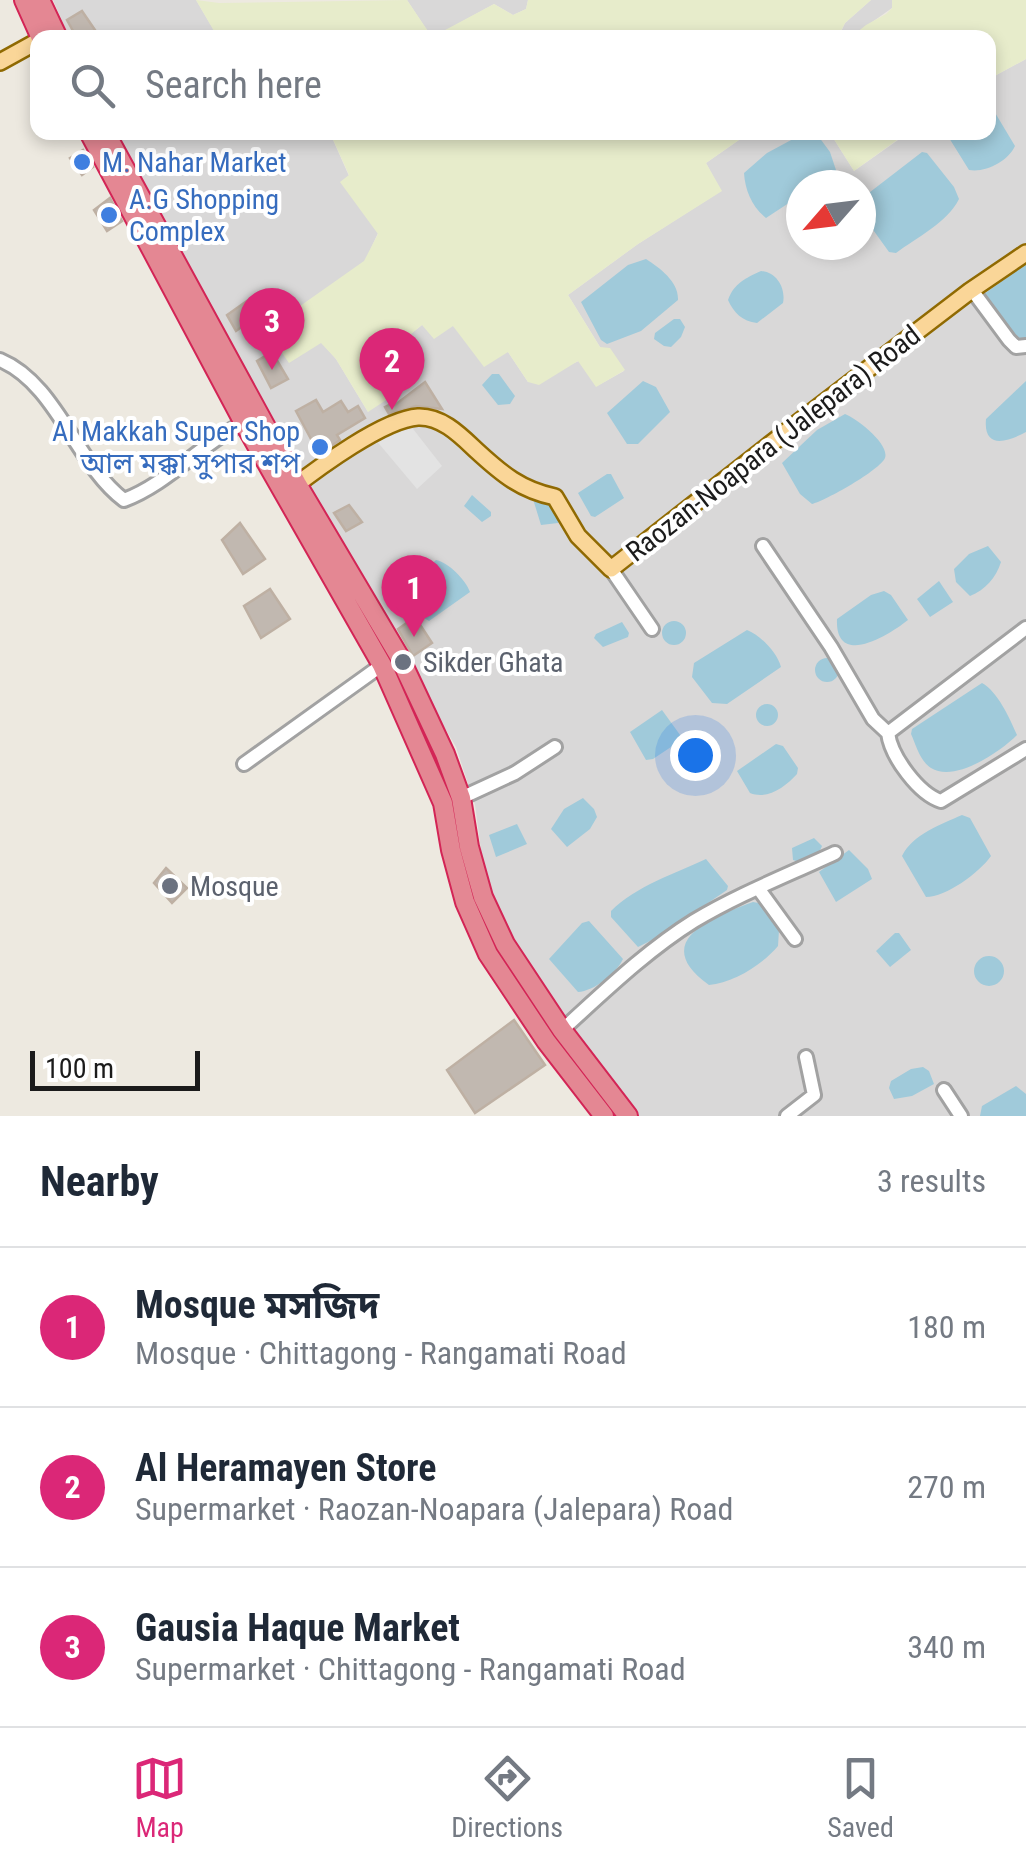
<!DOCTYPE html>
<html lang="en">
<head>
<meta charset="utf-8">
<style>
  :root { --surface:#fff; --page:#f6f6f7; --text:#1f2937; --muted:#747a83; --line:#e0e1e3; --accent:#db2777 }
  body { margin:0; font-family:"Roboto Condensed","Noto Sans Bengali",sans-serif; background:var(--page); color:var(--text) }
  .compass { position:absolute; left:786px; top:170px; width:90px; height:90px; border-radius:50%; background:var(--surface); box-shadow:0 5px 15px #0003; rotate:242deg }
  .scale { position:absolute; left:30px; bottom:25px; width:170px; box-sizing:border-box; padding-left:10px; border:5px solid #1b1b1b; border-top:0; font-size:28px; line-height:35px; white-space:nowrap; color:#1b1b1b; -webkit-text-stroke:8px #fff; paint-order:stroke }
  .you { position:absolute; left:695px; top:755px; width:35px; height:35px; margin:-25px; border:8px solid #fff; border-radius:50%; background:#1a73e8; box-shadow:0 0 0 15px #1a73e833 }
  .badge { display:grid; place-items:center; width:65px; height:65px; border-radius:50%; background:var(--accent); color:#fff; font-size:32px; font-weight:700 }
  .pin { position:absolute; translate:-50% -82px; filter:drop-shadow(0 2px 5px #0008) }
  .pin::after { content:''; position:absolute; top:52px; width:35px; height:30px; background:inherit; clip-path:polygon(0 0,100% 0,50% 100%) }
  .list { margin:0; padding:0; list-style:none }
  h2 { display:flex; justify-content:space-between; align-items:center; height:130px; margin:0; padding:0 40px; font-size:42px }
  h2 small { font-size:32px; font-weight:400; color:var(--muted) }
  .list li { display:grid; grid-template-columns:65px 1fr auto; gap:30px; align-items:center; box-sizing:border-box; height:160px; padding:0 40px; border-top:2px solid var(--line) }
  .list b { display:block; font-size:38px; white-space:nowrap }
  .list p { margin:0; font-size:32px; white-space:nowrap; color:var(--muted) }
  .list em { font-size:32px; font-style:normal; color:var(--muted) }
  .icon { flex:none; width:55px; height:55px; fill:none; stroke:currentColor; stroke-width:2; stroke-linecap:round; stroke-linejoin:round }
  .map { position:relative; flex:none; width:1026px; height:1116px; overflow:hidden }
  .search { position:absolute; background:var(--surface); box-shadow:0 5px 15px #0003; left:30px; right:30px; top:30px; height:110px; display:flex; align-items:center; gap:25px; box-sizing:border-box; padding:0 35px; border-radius:20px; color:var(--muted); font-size:38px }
  .sheet { height:610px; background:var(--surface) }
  nav { display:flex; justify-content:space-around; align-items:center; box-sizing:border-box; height:140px; border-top:2px solid var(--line); background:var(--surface); font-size:28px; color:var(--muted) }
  nav a { display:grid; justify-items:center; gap:5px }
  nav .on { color:var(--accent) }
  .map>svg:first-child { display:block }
  .residential { fill:#d9d8d8; fill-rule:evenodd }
  .farmland { fill:#e7eccb }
  .parking { fill:#e3e3e3 }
  .water { fill:#a0cada }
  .building { fill:#c1b8b0; stroke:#beb0a3; stroke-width:2.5 }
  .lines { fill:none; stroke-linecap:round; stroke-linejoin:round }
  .minor-casing { stroke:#a2a2a2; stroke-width:18 }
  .major-casing { stroke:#906a02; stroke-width:20 }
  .highway-casing { stroke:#d32556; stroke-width:22 }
  .minor { stroke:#fff; stroke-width:12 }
  .major { stroke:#fad698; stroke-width:15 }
  .highway { stroke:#e48793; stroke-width:18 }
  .shop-dot { fill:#3f7fe0; stroke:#fff; stroke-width:4 }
  .worship-dot { fill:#6b7280; stroke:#fff; stroke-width:4 }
  .labels { text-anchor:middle; stroke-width:8; stroke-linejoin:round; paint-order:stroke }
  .shop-label { font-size:28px; fill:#366cbe; stroke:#fff; text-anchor:start }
  .street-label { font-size:28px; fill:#1b1b1b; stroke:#fff }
  .worship-label { font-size:28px; fill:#5b616d; stroke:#fff; text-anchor:start }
</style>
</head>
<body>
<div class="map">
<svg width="1026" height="1116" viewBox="0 0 1026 1116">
  <rect width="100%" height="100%" fill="#ede9e0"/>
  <path class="residential" d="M53 0H196L218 37H69Z
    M407 0H528L526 9 513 15 494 4 432 38Z
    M871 0H892V8L851 37 838 38 845 23Z
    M1026 59V1116H634L514 953 486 888 475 805 456 747 274 436 218 318 114 133H330L349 176 341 182 378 233 365 261 267 331 321 342 336 359 368 412 394 347 422 325 453 326 508 352 528 382 579 361 597 386 624 371 600 347 568 295 638 244 721 191 706 163 749 133H830L854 171 908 133 988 132 989 79ZM801 185H861V245H801Z"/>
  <path class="farmland" d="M196 0 219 3 407 0 432 37 494 4 513 15 526 9 528 0H871L845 23 838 37 218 38Z
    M892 0H1026V59L989 79 988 38 851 37 866 25 886 14 892 8Z
    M908 132 854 171 830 133V132Z
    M330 133H749L706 163 722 191 638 244 568 295 600 347 610 348 625 370 596 387 578 361 539 385 528 382 508 352 484 367 453 326 434 339 422 325 395 347 418 379 368 412 336 359 321 343 289 363 266 330 364 261 378 234 340 182 349 175Z"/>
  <path class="parking" d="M410 425 442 466 417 489 375 439Z"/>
  <path class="water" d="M989 108 994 111 1015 146C1008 161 986 173 969 170L946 133 988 132Z
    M806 132 816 133 830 152 836 170C830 184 814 185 801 185V195L766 218C752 207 745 190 744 173L767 153Z
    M922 152 927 153 954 187 959 199C948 222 916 238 896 253L889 252 861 213V199Z
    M646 259C660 268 679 282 678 300L641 331 607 344 601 340 581 302 628 265Z
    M1026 264V340L1014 338 984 294Z
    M761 271C777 272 786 289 783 303L757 323C742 321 734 313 728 300 734 283 746 278 761 271Z
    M674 319H680L685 327 681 337 671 347 664 346 654 339 655 333Z
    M492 374H499L515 396 510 404 498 405 482 385Z
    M643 381 656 387 670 412 638 444H627L607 413Z
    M1026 381V432C1009 441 983 451 986 419Z
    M845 414C856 418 890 444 885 458 880 470 825 501 812 504L800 494 782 463 817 430Z
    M607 474H611L624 498 595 517 591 516 578 493Z
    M472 495 491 512V516L482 522 464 506Z
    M533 499 547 502 560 520 558 523 541 525Z
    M988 546 1001 562C996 578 985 590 970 596L956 582 954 569 969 554Z
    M436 560C448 562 466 580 470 592L429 621 416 613 406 594 409 585Z
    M939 581 953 602 930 617 917 599Z
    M884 591 891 595 908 620C888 636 835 668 837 619L871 595Z
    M662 633a12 12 0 1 1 24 0a12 12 0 1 1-24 0Z
    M622 622 629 633 628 637 603 647 594 638 596 634Z
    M747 630C760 635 777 652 781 667L727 704 712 703 692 677 694 663Z
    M815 670a12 12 0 1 1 24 0a12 12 0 1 1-24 0Z
    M982 683C998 692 1009 717 1017 735 1000 752 955 783 931 768 920 761 916 745 911 734L912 729Z
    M756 715a11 11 0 1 1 22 0a11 11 0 1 1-22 0Z
    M662 710 683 739 653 759 646 760 630 732Z
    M776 744 783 746 798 768 797 774C785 787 768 800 750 793L737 771Z
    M583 798 594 809 597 817 590 829 567 847 551 829 564 809Z
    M962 815 970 818 991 856C979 873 946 897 926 897L902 856C913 834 940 825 962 815Z
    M517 824 527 844 496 857 489 835Z
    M814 838 822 846 818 855 802 863 793 860 792 848Z
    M849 850 868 869 872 879 836 902 819 872Z
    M706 859 728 886 727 890 658 937 638 947 611 917V911C636 886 674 874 706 859Z
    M753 902 764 904 779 930 778 946C762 965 733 983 709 985 649 942 711 917 753 902Z
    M589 921 623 959C616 974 594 991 578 992L549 959 582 923Z
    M895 933H899L911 950 890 967 876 951Z
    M974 971a15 15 0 1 1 30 0a15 15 0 1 1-30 0Z
    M923 1067 929 1071 934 1084 912 1096 894 1099 889 1088 891 1081 911 1069Z
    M1016 1086 1026 1094V1116H980L982 1106Z"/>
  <path class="building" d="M82 11 95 30 84 38H77L67 20Z
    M83 150 93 167 82 175 70 158Z
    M110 198 122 221 107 231 94 210Z
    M258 293 269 307 236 331 227 315Z
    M272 352 288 379 271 388 257 361Z
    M425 382 442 409 416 406 389 414 385 407 393 403 395 405Z
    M316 400 323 412 341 401 348 412 358 406 365 418 337 435 340 440 319 454 296 411Z
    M349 505 362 522 346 531 334 513Z
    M240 523 265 559 243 574 222 540Z
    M270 589 290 619 261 638 244 606Z
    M415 617 432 643 413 656 398 629Z
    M166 868 187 888 172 903 154 883Z
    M514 1020 545 1065 475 1113 447 1070Z"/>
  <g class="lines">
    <defs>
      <path id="minor" d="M972 290 1009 340 1016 347 1026 346
        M0 360C57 384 76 464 124 500 169 483 200 444 244 423
        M763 546 831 647 873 719 888 733
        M611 569 652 629
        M1026 628 888 733C891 757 919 794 941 801L1026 749
        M244 764 382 665
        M461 798 515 773 555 747
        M758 888 795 939
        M562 1030C604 992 646 951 694 921 739 894 788 875 835 853
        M944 1090 961 1116
        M787 1116 814 1095 806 1057"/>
      <path id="major" d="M0 62 38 41
        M291 489C318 468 384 419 418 417 442 416 461 436 477 451 502 474 521 490 555 497L578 536 611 569 800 421 970 291 1026 253"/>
      <path id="highway" d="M24 0 41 38
        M40 0 58 38
        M89 132 244 423 382 665 443 803 451 850 465 902 488 954 546 1041 604 1116
        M105 132 297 484 399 656 445 754 461 798 469 847 483 897 505 944 562 1030 628 1116"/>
    </defs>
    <use href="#minor" class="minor-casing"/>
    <use href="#major" class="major-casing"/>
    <use href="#highway" class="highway-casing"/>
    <use href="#minor" class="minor"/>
    <use href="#major" class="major"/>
    <use href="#highway" class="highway"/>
  </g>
  <g class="shop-dot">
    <circle cx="82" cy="162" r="10"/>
    <circle cx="109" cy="215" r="10"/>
    <circle cx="320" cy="447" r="10"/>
  </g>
  <g class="worship-dot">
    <circle cx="403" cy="662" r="10"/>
    <circle cx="170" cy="886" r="10"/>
  </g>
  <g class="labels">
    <g class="shop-label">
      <text x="102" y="172">M. Nahar Market</text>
      <text x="129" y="209">A.G Shopping<tspan x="129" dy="32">Complex</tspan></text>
      <text x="300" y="441" text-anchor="end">Al Makkah Super Shop<tspan x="300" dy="32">আল মক্কা সুপার শপ</tspan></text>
    </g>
    <g class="street-label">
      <text transform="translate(773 443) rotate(-38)" y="10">Raozan-Noapara (Jalepara) Road</text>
    </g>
    <g class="worship-label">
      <text x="423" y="672">Sikder Ghata</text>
      <text x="190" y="896">Mosque</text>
    </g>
  </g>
</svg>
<svg class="compass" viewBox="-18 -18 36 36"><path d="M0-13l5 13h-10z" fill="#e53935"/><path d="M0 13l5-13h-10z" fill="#747a83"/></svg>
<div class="scale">100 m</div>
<div class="you"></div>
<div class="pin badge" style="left:414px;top:637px">1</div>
<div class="pin badge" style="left:392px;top:410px">2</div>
<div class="pin badge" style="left:272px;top:370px">3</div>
<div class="search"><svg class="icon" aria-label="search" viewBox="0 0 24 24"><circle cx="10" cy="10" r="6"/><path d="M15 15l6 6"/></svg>Search here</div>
</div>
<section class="sheet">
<h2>Nearby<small>3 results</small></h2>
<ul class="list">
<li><span class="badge">1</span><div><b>Mosque মসজিদ</b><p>Mosque · Chittagong - Rangamati Road</p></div><em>180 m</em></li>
<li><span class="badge">2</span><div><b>Al Heramayen Store</b><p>Supermarket · Raozan-Noapara (Jalepara) Road</p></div><em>270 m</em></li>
<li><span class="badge">3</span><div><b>Gausia Haque Market</b><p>Supermarket · Chittagong - Rangamati Road</p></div><em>340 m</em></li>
</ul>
</section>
<nav>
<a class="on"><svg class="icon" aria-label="map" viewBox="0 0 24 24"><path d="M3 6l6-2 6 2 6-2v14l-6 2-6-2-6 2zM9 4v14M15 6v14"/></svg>Map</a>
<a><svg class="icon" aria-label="directions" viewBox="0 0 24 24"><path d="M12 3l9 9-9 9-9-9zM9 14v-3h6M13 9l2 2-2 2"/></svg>Directions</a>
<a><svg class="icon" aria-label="saved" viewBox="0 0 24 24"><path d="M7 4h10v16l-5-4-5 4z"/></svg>Saved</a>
</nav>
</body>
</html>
